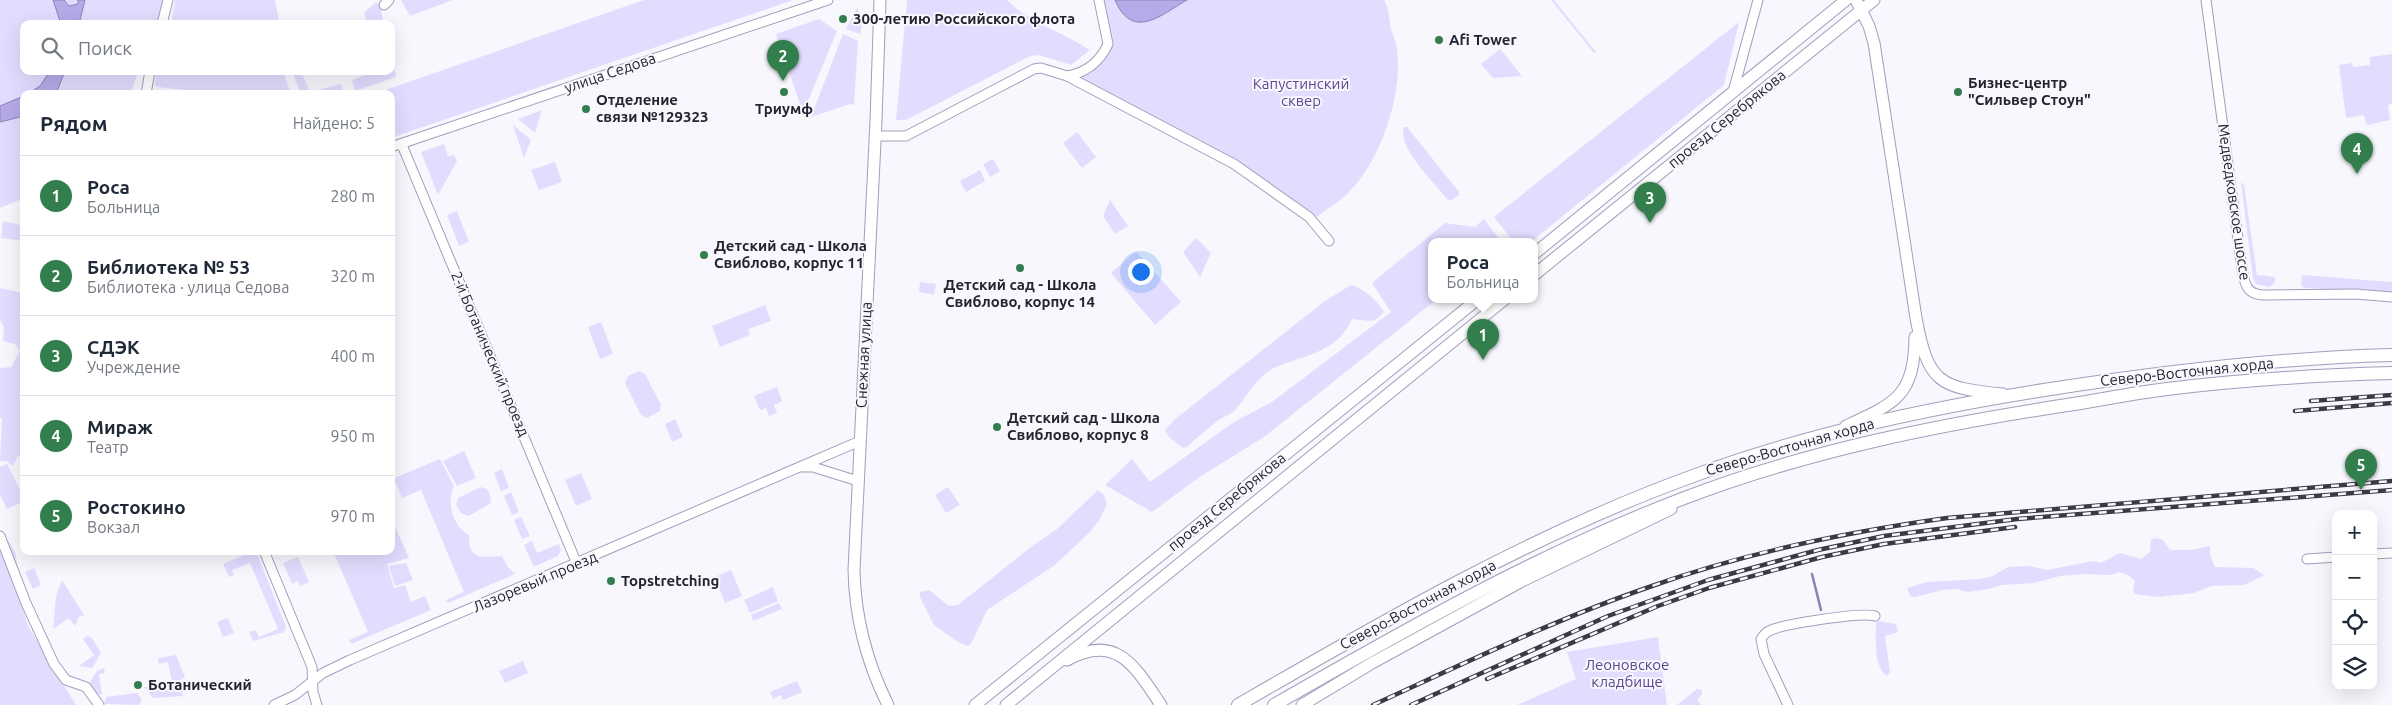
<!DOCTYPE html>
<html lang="ru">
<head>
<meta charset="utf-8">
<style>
  :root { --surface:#fff; --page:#f2f2f3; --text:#1f2937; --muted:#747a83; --line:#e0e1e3; --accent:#327e4c }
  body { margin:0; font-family:Ubuntu,sans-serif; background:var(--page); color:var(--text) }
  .controls { position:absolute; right:15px; bottom:15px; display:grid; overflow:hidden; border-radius:10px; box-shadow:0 5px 20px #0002 }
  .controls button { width:45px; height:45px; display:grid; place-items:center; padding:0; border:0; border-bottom:1px solid var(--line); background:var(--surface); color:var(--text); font:25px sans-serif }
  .you { position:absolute; left:1140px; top:271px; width:18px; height:18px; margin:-12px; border:4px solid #fff; border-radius:50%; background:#1a73e8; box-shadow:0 0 0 8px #1a73e833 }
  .badge { display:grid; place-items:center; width:32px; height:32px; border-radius:50%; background:var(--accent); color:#fff; font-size:16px; font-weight:700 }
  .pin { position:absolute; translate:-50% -41px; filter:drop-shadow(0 1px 2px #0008) }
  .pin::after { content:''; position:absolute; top:26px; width:18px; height:15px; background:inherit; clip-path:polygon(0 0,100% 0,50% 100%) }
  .popup { position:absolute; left:1428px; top:238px; width:110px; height:65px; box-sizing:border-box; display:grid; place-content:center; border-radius:10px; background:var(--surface); filter:drop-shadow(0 1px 4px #0005); font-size:16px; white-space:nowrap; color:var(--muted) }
  .popup b { font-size:19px; color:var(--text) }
  .popup::after { content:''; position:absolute; left:50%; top:100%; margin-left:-10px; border:10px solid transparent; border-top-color:var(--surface) }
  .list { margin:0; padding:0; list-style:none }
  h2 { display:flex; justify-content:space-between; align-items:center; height:65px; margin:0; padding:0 20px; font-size:21px }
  h2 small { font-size:16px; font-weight:400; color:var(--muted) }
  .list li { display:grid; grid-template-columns:32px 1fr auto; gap:15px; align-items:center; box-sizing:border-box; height:80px; padding:0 20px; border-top:1px solid var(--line) }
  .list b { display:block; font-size:19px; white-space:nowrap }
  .list p { margin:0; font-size:16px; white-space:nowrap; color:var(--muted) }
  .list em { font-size:16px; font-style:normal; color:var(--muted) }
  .icon { flex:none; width:28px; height:28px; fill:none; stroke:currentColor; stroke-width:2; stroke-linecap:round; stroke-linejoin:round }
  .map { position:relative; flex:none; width:2392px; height:705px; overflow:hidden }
  .search { position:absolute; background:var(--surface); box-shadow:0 5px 20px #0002; left:20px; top:20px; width:375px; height:55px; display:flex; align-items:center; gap:12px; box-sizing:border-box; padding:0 18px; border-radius:10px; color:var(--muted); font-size:19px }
  .panel { position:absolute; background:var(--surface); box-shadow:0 5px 20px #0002; left:20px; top:90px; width:375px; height:465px; border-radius:10px }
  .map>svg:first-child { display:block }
  .green { fill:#e3dcff }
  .water { fill:#b7aae9; stroke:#8b82b1 }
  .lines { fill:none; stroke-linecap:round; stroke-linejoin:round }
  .stream { stroke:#8b82b1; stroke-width:2.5 }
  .minor-casing { stroke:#a29dbc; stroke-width:11 }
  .secondary-casing { stroke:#a29dbc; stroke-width:13 }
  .primary-casing { stroke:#a29dbc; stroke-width:14 }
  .minor { stroke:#fff; stroke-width:9 }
  .secondary { stroke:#fff; stroke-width:11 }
  .primary { stroke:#fff; stroke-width:12 }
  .rail-casing { stroke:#3b3944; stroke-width:4.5 }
  .rail { stroke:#f8f7fd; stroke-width:2.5; stroke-dasharray:8; stroke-linecap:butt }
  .poi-dot { fill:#327e4c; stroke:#f8f7fd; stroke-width:2 }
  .labels { text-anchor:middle; stroke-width:4; stroke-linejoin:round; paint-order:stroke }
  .poi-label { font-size:15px; font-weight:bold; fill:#25232f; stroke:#f8f7fd; text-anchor:start }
  .street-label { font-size:15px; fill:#25232f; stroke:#f8f7fd }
  .park-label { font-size:15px; fill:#5b4792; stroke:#f8f7fd }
</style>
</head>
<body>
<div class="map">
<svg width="2392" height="705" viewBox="0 0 2392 705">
  <rect width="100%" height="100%" fill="#f8f7fd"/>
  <path class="green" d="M0 0H164L158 24H24V71H138L131 94H24V198L0 208Z
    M175 0H275L279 21 270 24H171Z
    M401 0H453L410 16Z
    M644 0H793L391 138V94H374Z
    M907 0H1007C1029 23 1063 32 1090 50L1071 65 1039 55 1030 56 906 120H896Z
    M1101 0H1384C1389 8 1389 19 1391 29 1393 36 1397 43 1397 51 1403 95 1380 163 1347 194 1338 203 1326 209 1317 217L1237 162 1078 79 1106 52Z
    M1551 0H1554L1596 52 1594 53Z
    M376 2 380 6 384 24H368L364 13Z
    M857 8 863 18 860 34 846 29Z
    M819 19 837 31 803 113 776 34Z
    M1739 22 1724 85 1532 241H1513L1494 217Z
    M843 34 858 41 854 105 850 104 811 117Z
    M1500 49 1522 76 1493 78 1481 64Z
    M2392 54V104L2388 105 2390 120 2368 125 2366 124 2364 115 2346 118 2339 65 2352 63 2353 67 2370 65V57Z
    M391 55 396 77 355 91 352 80 375 71H391Z
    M156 71H283L291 94H221L158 87 155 86Z
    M292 71H301L310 92 341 84 345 94H303L299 89Z
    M542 110 535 133 518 119Z
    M513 125 531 140 524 158Z
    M1404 127H1407L1459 192V195L1452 200H1448C1436 185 1396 146 1404 127Z
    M1077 132 1096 157 1082 168 1063 143Z
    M444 144 448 156 454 155 457 161 438 195 421 152Z
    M993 159 1000 171 990 177 983 164Z
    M555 162 562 182 539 190 531 170Z
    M980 170 985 181 966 192 960 181Z
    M2241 182 2244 185 2257 275 2275 277V282L2270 287 2256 284 2253 279Z
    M1110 200 1128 226 1115 234 1103 216Z
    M457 211 469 242 459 246 447 215Z
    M1484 219 1501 241H1432V299H1437L1264 437 1198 478 1152 512 1105 485 1132 459 1150 482 1234 422 1272 402 1391 312 1372 283 1445 223 1475 227Z
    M3 221 24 226V241L1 238Z
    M1196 238 1211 253 1200 277 1183 252Z
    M1136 251 1181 302 1155 325 1111 273Z
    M2302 275 2392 282V292L2305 288 2301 285Z
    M920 282 936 284 934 295 919 292Z
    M1351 285C1363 288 1378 301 1384 312 1374 325 1366 320 1352 319 1338 352 1305 355 1276 367 1258 375 1248 395 1236 409 1232 414 1223 417 1217 421 1207 429 1197 438 1188 446L1183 448 1169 437 1165 430 1174 420 1325 301Z
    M0 288 24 293V457L18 456 13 466 6 461H0L2 418H0V368L11 367 20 351 15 344 3 341 4 327 0 320Z
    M765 305 771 321 748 329 750 335 720 347 712 326Z
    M601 322 613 354 600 359 588 327Z
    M639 371 645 374 661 405 660 411 647 418 641 415 625 383 628 376Z
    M777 387 782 401 774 405 777 413 769 416 766 408 760 410 754 396Z
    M675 419 683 437 672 442 665 424Z
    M464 451 476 478 457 486 443 461Z
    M440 459 454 486C446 502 453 527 469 535 470 539 468 542 470 547 474 561 492 556 502 556L507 566 515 574 448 603 446 600 464 592 421 490 402 498 394 478Z
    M7 464 24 498V501L7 509 0 495V467Z
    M502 469 509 488 501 491 494 473Z
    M581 473 592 499 576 506 565 480Z
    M480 487 487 489 491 498 490 504 468 516 461 513 456 505 458 498Z
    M948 487 960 505 946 513 935 495Z
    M1098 490 1104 495 1107 504 1099 520 1091 531 1055 565 987 610 971 644 967 646 955 640 934 625 920 597V592L929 590 949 606 958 605 1032 546 1057 529Z
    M511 492 519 512 512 515 504 496Z
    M391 517 409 558 387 564 394 588 405 585 411 602 425 596 431 610 351 644 349 640 368 632 333 551H391Z
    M521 517 530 536 522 539 514 520Z
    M2155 538 2163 540 2170 550H2191L2210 546V555L2215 567 2253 568 2264 575 2244 585 2211 586 2194 593 2158 597 2135 594 2133 590 2135 581 2128 575 2119 572 2111 575 2084 574 2060 576 2034 583 2002 585 1989 589 1967 592 1956 589 1942 590 1915 597 1910 596 1907 588 1927 582 1980 579 1993 576 2008 567 2030 566 2047 570 2093 561 2101 563 2120 553 2141 559 2150 552 2151 539Z
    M8 540 16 554 20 597 28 626 76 705H0V544Z
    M532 541 537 553 559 544 561 550 558 556 536 566 533 565 524 545Z
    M253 551H256L286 627 284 632 253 641 249 632 256 630 259 637 278 629 250 563 232 570 234 575 229 577 223 564Z
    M298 557 309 582 300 586 298 581 292 584 283 563Z
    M406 563 413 580 395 586 389 566Z
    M34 568 41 585 33 589 25 572Z
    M731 570 742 596 725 603 715 577Z
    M62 580 84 615 79 617 75 626 69 618 53 629 56 596Z
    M773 587 778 601 750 613 744 600Z
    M779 603 782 609 753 621 751 615Z
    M228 618 234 633 223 637 217 622Z
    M1878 621 1896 624 1898 632 1885 636 1890 672 1887 676C1873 666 1876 637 1876 622Z
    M87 636 92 638 101 653 92 668 79 666 94 655 83 639Z
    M1658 637 1667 705H1517L1576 679 1567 652Z
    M176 655 185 677 180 680 183 696 153 698 144 687 172 682 168 662 159 664 158 658Z
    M523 661 528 673 505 683 499 671Z
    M104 668 105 673 99 674 102 694 98 695 91 689 90 682 97 671Z
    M797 681 802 692 783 700 781 695 773 699 770 692Z
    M1697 689 1702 690V694L1697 701 1702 705H1677Z
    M137 693 142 699 139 705 104 704 106 697Z"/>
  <path class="water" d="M53 0H64L69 6 78 4V0H85L79 24H61Z
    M1115 0H1187C1162 14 1133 42 1115 0Z
    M50 71H65L56 94H28L40 86Z
    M24 96V116L0 122V106Z"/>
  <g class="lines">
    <path class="stream" d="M1812 574 1821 610"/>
    <defs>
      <path id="minor" d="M2206 0 2242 269C2245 284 2246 294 2263 295L2356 294 2392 297
        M384 5 389 0
        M162 24 168 0
        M1067 76C1085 73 1100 62 1108 44L1099 0
        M1733 92 1758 0
        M146 94 150 71
        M875 136H906L1034 69 1041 68 1067 76 1234 164 1309 217 1329 241
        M402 145 577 564
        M391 147 828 0
        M803 467H813L858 481
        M0 536 26 603 54 664 66 680 86 687 99 705
        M264 551 312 667 313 692 317 705
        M2373 554 2392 553
        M2307 559 2336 557
        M274 705 295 695 323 673 350 660 860 441
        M1788 705 1764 654 1761 639C1763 636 1766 632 1769 631 1782 624 1861 612 1875 616"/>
      <path id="secondary" d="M880 0 876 121 854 570C855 617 867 663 888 705
        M1856 0 1869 26 1874 43 1916 318C1928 383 1939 388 2003 394
        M1534 254 1846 0
        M1534 275 1874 0
        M1846 426C1896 403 1914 396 1915 337
        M1067 660C1117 632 1136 668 1161 705
        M975 705 1478 299
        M1006 705 1505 299
        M1302 705 1372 663 1522 581 1671 509"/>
      <path id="primary" d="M1238 705C1385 620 1533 534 1693 476 1807 434 1924 409 2044 390 2159 372 2275 358 2392 355
        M1274 705C1408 628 1542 552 1687 497 1811 450 1937 425 2067 405 2100 400 2134 393 2167 389 2241 380 2317 375 2392 373"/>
    </defs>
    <use href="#minor" class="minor-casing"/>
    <use href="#secondary" class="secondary-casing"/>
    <use href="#primary" class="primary-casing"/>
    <use href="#minor" class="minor"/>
    <use href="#secondary" class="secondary"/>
    <use href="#primary" class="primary"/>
    <defs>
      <path id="rail" d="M2311 401 2392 395
        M2295 411 2392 403
        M1487 679 1658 606 1709 588 1822 557 1884 544 2015 527
        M1373 705C1465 663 1556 619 1652 586 1747 552 1847 532 1947 518L2392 481
        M1411 705 1608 616 1708 580 1818 550 1884 536 2017 519 2392 490"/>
    </defs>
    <use href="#rail" class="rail-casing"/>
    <use href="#rail" class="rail"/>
  </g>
  <g class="poi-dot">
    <circle cx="843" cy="19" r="5"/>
    <circle cx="1439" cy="40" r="5"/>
    <circle cx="784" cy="92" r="5"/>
    <circle cx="1958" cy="92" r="5"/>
    <circle cx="586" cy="109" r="5"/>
    <circle cx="704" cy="255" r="5"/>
    <circle cx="1020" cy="268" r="5"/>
    <circle cx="997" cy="427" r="5"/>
    <circle cx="611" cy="581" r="5"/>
    <circle cx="138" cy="685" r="5"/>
  </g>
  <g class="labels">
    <g class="poi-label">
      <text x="853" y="24">300-летию Российского флота</text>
      <text x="1449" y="45">Afi Tower</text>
      <text x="1968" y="88">Бизнес-центр<tspan x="1968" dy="17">"Сильвер Стоун"</tspan></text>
      <text x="596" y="105">Отделение<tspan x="596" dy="17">связи №129323</tspan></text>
      <text x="784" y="114" text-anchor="middle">Триумф</text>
      <text x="714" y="251">Детский сад - Школа<tspan x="714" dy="17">Свиблово, корпус 11</tspan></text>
      <text x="1020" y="290" text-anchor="middle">Детский сад - Школа<tspan x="1020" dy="17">Свиблово, корпус 14</tspan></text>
      <text x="1007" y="423">Детский сад - Школа<tspan x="1007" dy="17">Свиблово, корпус 8</tspan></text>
      <text x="621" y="586">Topstretching</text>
      <text x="148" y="690">Ботанический</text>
    </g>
    <g class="street-label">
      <text transform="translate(610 73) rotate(-19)" y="5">улица Седова</text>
      <text transform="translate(1727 119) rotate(-39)" y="5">проезд Серебрякова</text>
      <text transform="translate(2234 202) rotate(82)" y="5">Медведковское шоссе</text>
      <text transform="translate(490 354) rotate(67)" y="5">2-й Ботанический проезд</text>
      <text transform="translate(864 355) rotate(-87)" y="5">Снежная улица</text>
      <text transform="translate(2187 372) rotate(-6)" y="5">Северо-Восточная хорда</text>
      <text transform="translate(1790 447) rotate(-16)" y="5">Северо-Восточная хорда</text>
      <text transform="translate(1227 502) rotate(-39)" y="5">проезд Серебрякова</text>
      <text transform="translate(535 582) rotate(-23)" y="5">Лазоревый проезд</text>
      <text transform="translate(1418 605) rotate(-28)" y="5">Северо-Восточная хорда</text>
    </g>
    <g class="park-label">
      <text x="1301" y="89">Капустинский<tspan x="1301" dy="17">сквер</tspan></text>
      <text x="1627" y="670">Леоновское<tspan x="1627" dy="17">кладбище</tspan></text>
    </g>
  </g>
</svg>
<div class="controls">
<button>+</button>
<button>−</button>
<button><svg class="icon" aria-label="locate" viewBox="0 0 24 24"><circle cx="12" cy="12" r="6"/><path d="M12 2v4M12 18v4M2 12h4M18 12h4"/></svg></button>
<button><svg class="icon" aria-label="layers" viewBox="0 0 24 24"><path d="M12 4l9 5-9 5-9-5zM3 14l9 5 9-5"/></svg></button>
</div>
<div class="you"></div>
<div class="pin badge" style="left:1483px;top:360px">1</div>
<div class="popup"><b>Роса</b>Больница</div>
<div class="pin badge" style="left:783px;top:81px">2</div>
<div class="pin badge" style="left:1650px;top:223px">3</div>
<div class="pin badge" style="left:2357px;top:174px">4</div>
<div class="pin badge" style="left:2361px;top:490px">5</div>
<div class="search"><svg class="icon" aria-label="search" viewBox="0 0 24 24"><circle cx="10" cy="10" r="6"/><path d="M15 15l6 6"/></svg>Поиск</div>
<section class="panel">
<h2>Рядом<small>Найдено: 5</small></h2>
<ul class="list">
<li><span class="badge">1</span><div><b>Роса</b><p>Больница</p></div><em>280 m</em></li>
<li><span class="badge">2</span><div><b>Библиотека № 53</b><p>Библиотека · улица Седова</p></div><em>320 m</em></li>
<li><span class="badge">3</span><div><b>СДЭК</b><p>Учреждение</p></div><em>400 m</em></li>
<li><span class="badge">4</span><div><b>Мираж</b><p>Театр</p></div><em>950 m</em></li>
<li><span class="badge">5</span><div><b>Ростокино</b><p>Вокзал</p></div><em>970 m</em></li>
</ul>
</section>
</div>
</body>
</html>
